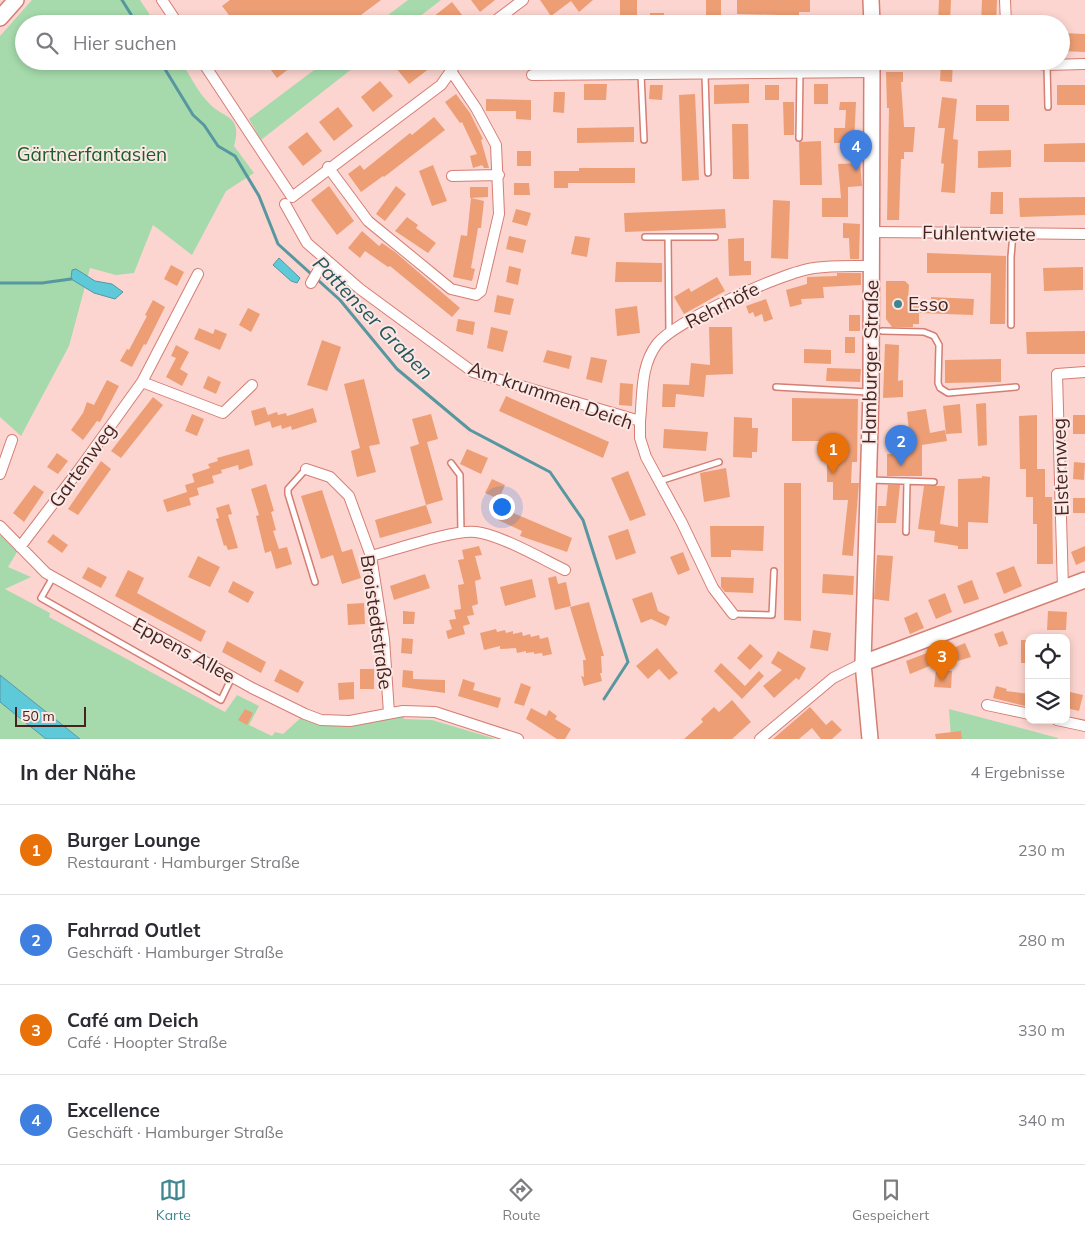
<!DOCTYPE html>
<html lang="de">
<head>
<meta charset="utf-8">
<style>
  :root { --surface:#fff; --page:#f7f7f7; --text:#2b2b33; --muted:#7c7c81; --line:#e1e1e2; --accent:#3f8690 }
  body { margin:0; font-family:Mulish,sans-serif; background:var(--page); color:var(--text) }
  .controls { position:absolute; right:15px; bottom:15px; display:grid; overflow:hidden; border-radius:10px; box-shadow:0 2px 8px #0003 }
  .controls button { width:45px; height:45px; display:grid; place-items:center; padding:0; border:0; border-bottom:1px solid var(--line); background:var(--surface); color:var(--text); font:25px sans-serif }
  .scale { position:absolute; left:15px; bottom:12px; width:71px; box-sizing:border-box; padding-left:5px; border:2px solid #47231f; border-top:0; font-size:14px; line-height:18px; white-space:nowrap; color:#47231f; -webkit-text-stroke:4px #fbe8e5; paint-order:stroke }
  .you { position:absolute; left:501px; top:506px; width:18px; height:18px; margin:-12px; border:4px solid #fff; border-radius:50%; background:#1a73e8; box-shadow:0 0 0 8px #1a73e833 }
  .badge { display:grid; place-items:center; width:32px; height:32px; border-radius:50%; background:var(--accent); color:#fff; font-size:16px; font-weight:700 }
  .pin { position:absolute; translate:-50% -41px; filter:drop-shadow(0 1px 2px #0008) }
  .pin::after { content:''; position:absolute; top:26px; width:18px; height:15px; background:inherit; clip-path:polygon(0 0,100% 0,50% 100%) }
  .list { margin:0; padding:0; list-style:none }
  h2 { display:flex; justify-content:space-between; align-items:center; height:65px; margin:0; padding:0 20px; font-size:21px }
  h2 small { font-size:16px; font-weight:400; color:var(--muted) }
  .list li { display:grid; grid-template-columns:32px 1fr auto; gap:15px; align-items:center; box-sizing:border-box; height:90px; padding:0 20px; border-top:1px solid var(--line) }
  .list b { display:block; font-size:19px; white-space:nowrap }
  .list p { margin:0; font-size:16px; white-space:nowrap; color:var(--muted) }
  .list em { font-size:16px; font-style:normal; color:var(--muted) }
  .icon { flex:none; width:28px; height:28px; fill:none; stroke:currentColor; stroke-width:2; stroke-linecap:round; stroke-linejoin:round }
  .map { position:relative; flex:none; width:1085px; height:739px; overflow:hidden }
  .search { position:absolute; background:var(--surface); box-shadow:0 2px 8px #0003; left:15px; right:15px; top:15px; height:55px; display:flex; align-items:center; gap:12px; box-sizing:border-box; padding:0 18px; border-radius:28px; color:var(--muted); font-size:19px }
  .sheet { height:425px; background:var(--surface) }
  nav { display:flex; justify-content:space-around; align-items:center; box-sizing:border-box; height:70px; border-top:1px solid var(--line); background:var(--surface); font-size:14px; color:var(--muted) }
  nav a { display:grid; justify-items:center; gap:2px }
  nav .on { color:var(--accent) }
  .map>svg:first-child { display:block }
  .green { fill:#a6daac }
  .water { fill:#5ec9d8; stroke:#5797a0 }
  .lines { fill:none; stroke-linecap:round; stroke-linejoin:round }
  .stream { stroke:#5797a0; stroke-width:3 }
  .building { fill:#ed9e75 }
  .lane-casing { stroke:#d57e73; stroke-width:8 }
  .street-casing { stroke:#d57e73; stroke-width:12 }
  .secondary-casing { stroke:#d57e73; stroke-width:18 }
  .lane { stroke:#fff; stroke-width:5 }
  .street { stroke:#fff; stroke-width:10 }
  .secondary { stroke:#fff; stroke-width:15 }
  .poi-dot { fill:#3f8690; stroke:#fbe8e5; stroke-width:2 }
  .labels { text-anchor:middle; stroke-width:4; stroke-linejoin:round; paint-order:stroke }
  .park-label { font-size:19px; fill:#1b5c2a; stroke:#fbe8e5 }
  .street-label { font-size:19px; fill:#47231f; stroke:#fbe8e5 }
  .poi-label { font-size:19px; fill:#47231f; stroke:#fbe8e5; text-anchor:start }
  .water-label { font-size:20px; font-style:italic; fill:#26555c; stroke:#fbe8e5 }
</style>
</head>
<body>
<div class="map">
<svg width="1085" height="739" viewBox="0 0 1085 739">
  <rect width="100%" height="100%" fill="#fcd5d0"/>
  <path class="green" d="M32 0H140L156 24H24V61H181C189 74 197 90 207 101 223 120 243 113 234 146L254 173 226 191 192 255 153 225 134 273 116 275 90 268 69 346 21 436 0 417V36Z
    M408 0H441L410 24H376Z
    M326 61H362L261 140 249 119Z
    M0 526 20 547 8 567 31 577 5 589 50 613 49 617 225 712 237 695 259 706 249 725 272 736 275 732 283 734 305 714 321 720 403 711 404 719 432 720 496 739H80L0 675Z
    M0 702 46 739H0Z
    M949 709 1058 738V739H951Z"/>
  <path class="water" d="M279 258 300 278 297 283 291 281 273 265Z
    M76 269 95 281 112 284 123 292 115 299 94 293 71 279 72 270Z
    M0 675 80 739H46L0 702Z"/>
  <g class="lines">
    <path class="stream" d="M122 0 137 24
      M160 61 193 115 204 125 218 146 235 156 259 196 278 244 340 300 397 369 470 430 550 472 583 520 628 662 604 699
      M0 283H42L71 279"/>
  </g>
  <path class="building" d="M230 0H381L349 24H236L222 6Z
    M471 0H495L480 12Z
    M540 0H593L579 12 571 1 551 16Z
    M620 0H637V19L620 18Z
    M706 0H721V16L706 15Z
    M737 0H810V12H799V24H779V15L737 14Z
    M939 0H951L950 24H938Z
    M982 0H997L996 24H981Z
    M452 2 469 24H438L433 17Z
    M650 13H664V24H650Z
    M830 15 849 16V24H830Z
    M1061 33 1085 34V52L1061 51Z
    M264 61H299L277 78Z
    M405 61H425L430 68 409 84 396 68Z
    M941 61H953L952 82 940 81Z
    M886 72H903V82H901L904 127H915L913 152H904V159H901L899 220H887L889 108H887Z
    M380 81 393 96 373 112 361 97Z
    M584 84H607L606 100H584Z
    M749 84V103L714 104V85Z
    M814 84H828V104H814Z
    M650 85H663L662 100 649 99Z
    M765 85H779V100H765Z
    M1057 85H1085V105H1057Z
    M554 92H565L564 113 553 112Z
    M456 94 470 113 483 139 481 140 489 168H484L482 165 473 168 470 156 477 154 462 122 460 123 445 102Z
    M695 94 699 180 682 181 679 95Z
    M942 97 957 99 953 139 958 140 955 193 941 192 944 164 941 163 945 128H938Z
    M486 99 531 100V120L516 119V111H486Z
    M783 102H794V135H784Z
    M840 102H856L854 143H834V128H845L846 110H839Z
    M976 105H1009V121H976Z
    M338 107 353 126 334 141 319 122Z
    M434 117 445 130 384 177 383 176 361 192 348 174 360 165 364 170 410 133 412 135Z
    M732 124H748L749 179H733Z
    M634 127V142L577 143V128Z
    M307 132 322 151 303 166 288 147Z
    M821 141 822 185H800L799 142Z
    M1085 143V162H1044V144Z
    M1011 150V167L978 168V151Z
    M517 151H531V166H517Z
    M860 163 862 186 848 187V217H822V198H841L838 164Z
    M433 165 447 201 432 206 419 171Z
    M579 168H635V183H568V188H554V171H579Z
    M514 183H529L530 195H514Z
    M329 186 354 221 337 235 311 200Z
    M396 186 406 194 385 221 376 214Z
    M470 187H488V197L470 198Z
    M991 192H1003V214H990Z
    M1085 197V215L1020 217 1019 198Z
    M471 198 484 201 481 228H478L471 268 475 269 472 281 453 277 461 235 467 236Z
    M773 200 790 201 788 259 771 258Z
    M516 209 531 213 527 226 512 222Z
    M725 209 726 228 625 232 624 213Z
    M407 217 418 225 416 228 436 243 428 253 395 231Z
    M843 223 860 224 859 259H850L849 238H843Z
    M362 231 379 246 382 243 395 252 460 308 452 317 390 266 388 267 365 251 360 258 348 248Z
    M509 236 526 240 523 253 506 249Z
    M575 236 590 238 587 257 571 254Z
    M744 238V261H751V275L729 276 728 239Z
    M927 253 1006 256 1005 324H990L991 273H927Z
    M616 262 662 263V282H615Z
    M171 265 184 272 177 286 164 279Z
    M509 266 521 269 518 285 506 282Z
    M1083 267V290L1044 291 1043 268Z
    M837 273H861V285L823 287 824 298 801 299 802 304 790 307 786 290 807 284V277L837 276Z
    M717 277 725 291 684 314 674 297 689 288 691 292Z
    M886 281H905L909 285 908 301 912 306H931V297L974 299 973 315 919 313V324H913V327H892L886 319Z
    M497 295 514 299 510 315 494 312Z
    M766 299 773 319 764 322 762 314 755 317 753 312 749 314 746 306Z
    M153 300 165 307 146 345 144 344 132 367 120 361 127 349 129 350 147 316 145 315Z
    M637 306 640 333 617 336 615 309Z
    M248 308 260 314 251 332 239 325Z
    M849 315H860V331H849Z
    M458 319 475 322 473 335 456 331Z
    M491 327 508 331 503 352 487 348Z
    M709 327H732L733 374 706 375 704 397 676 394 675 407H662L663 384 689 385 691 363 710 365Z
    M199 328 213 334 215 329 227 334 220 350 194 339Z
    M1085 331V354H1027L1026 332Z
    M845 337H855V353H845Z
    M322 340 341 347 327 391 307 385Z
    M885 344 899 345 898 381 903 380V397L883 398Z
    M176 345 189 352 180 369 188 374 182 386 166 377 176 358 171 356Z
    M804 349 831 350V364L804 363Z
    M547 350 572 356 569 369 543 362Z
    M591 357 607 360 602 383 586 379Z
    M1001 359V382L945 383V360Z
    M827 368 861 369 860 382 826 381Z
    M208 376 221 382 216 394 203 388Z
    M364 379 380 444 369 446 376 472 357 477 351 451 360 448 344 384Z
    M107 380 119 386 100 422 97 421 83 440 71 430 83 413 87 402 94 405Z
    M620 383 633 384 632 406 619 405Z
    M506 396 609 442 603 458 499 411Z
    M153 397 163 405 121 458 111 451Z
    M792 398 858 399 857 462H852L851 483H859L853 556 842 555 848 500H833V482H827V461H821V441H792Z
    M986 403 987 445 978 446 976 404Z
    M960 404 962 433 946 434 943 406Z
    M265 407 270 421 255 426 251 411Z
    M313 408 317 422 292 430 291 426 282 429 281 425 272 428 268 415 277 412 278 415 286 413 287 416Z
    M926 409 930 433 945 430 947 441 922 445V476H887V454H908L905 431H909L907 412Z
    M192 414 204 419 197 436 185 431Z
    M431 414 438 439 427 442 443 500 426 505 410 447 419 444 412 419Z
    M1037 415V469H1045V497H1052L1053 564H1037V524H1033V497H1026V469H1020L1019 416Z
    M1073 415H1085V434H1073Z
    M734 417 752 418V428H758L757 452H752V458L733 457Z
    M664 429 708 432 706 451 663 448Z
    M249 449 253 465 239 470 238 465 221 470 222 473 212 476 214 483 197 488 199 495 189 498 191 505 167 512 163 500 187 492 185 485 195 482V484L192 474 210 468 208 464 218 461 217 458Z
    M467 449 488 458 481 474 460 464Z
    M57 453 68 461 58 474 47 467Z
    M101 461 111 469 78 515 68 509Z
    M1074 462 1085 463 1084 480 1073 479Z
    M726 468 730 497 704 502 700 473Z
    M628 471 646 515 630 521 611 478Z
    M982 476 990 477 988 523 968 522V549H958V546L934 542 935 531 918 529 924 486H945L940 524 958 527V479L982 478Z
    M492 479 505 485 499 499 485 493Z
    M784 483H801V621L784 620Z
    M266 484 274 511 271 512 276 530 273 531 279 549 287 547 292 564 276 569 271 551 265 553 256 516 259 515 251 489Z
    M34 485 44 492 24 522 13 513Z
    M888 485H900L896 523H877L878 506H886Z
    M322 490 342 552 352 549 361 578 342 584 333 555 321 559 301 496Z
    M1073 498H1085V513H1073Z
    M229 504 232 514 228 515 238 548 228 550 226 545 224 546 216 519 219 518 216 508Z
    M426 505 432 523 380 538 375 520Z
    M504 509 572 538 567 552 520 536 522 531 498 520Z
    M710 526H764L763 551 731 550V557H711Z
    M628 529 636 553 616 560 608 536Z
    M53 534 68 545 62 553 47 542Z
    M479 546 482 555 475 556 481 579 475 581 478 604 472 606 474 615 467 616 470 624 463 626 465 634 448 639 446 631 452 629 449 620 456 619 454 610 461 609 458 585 464 584 458 560 464 559 462 550Z
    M1085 546V561L1076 565 1071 552Z
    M683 552 690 570 678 575 670 557Z
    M877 555 893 556 889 601 874 599Z
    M198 556 220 567 210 587 188 577Z
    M1014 566 1022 586 1004 594 996 573Z
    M88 567 107 577 101 588 82 578Z
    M128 570 144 578 137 593 206 631 201 642 115 596Z
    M425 574 430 588 394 600 390 586Z
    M823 574 854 576 853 595 822 593Z
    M556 576 558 584 566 582 571 606 555 610 548 578Z
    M721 577 754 578 753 593 725 592 721 587Z
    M532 579 536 597 505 606 500 587Z
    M972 580 979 599 964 604 957 586Z
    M233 581 254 592 248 603 228 592Z
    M652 592 658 611 670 617 666 626 651 619 641 623 632 599Z
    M945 593 952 612 936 619 928 600Z
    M589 602 604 656H601L602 673H600L602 681 584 686 581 676 584 677 583 660H586L570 607Z
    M364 603 365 624 348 625 347 604Z
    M403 611 415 612 414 624H403Z
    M1048 611 1067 612 1066 630H1047Z
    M917 612 924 628 910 634 904 618Z
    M496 629 497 632 505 630 506 633 513 631V634L522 632 523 636 530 634 531 637 539 635 540 639 548 637 552 654 543 656 542 653 534 654V652L526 653V651L517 653 516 648 500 649V646L484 650 480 633Z
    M813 630 831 633 828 651 810 648Z
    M1003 631 1008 644 999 647 994 634Z
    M402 638 413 639 412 654 401 653Z
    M1021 640H1029V663H1021Z
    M227 641 266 662 261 673 222 652Z
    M965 643 971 657 958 661 953 648Z
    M750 644 763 656 750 670 737 658Z
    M657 648 678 673 669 680 659 669 648 679 636 666Z
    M778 651 806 668 799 680 796 678 774 698 763 686 782 670 771 663Z
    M927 653 932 665 910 674 906 661Z
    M721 663 745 686 759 671 764 676 742 699 714 671Z
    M280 669 304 682 298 693 274 681Z
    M360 669H374V689H360Z
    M403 670 413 671V679L445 680V693L402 687Z
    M936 670 952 671 951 688 934 687Z
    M463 679 475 683 473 690 501 698 498 708 458 696Z
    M354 682V699L339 700 338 683Z
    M521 683 531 687 524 706 514 703Z
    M996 686 1007 689 1006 691 1029 694V707L993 698Z
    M1070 692 1083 695 1079 711 1066 708Z
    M732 700 751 722 732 739H684L703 722 701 719 714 707 719 712Z
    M810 707 826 725 832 720 842 730 832 739H821L812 728 799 739H773Z
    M531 708 546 716 549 710 557 716 555 719 571 729 565 739H557L526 719Z
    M245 709 253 713 247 725 238 720Z
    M961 731 962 739H936L935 734Z"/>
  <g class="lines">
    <defs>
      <path id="lane" d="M1047 65 1048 107
        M641 74 644 140
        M705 74 708 173
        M799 138 800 72
        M645 237H715
        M668 237 669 333
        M1011 325V257L1013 233
        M882 331 924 332 934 336 939 345 938 383 940 388 948 393 1016 387
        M776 387 868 392
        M451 463 460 475 461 533
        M306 469 288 489V494L315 582
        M869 480 934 482
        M660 481 719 462
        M906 532 907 481
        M53 577 41 598 221 700 232 677
        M733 614 772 615 774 571"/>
      <path id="street" d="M162 0 178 24
        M1005 0 1006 24
        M491 24 523 0
        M202 61 292 197 441 85 458 61
        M1021 61 1047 65 1085 64
        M532 75 872 72
        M328 167 368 221 451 289 476 295 481 291 499 214 496 145 476 108 451 71
        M452 176 499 175
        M285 204 307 243 360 289 473 372 640 421V438L646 457 682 523 713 588 733 614
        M872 232 1085 234
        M311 283 318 271
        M142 382 223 413 252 385
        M640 421C643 395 640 366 657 344 675 321 783 272 814 268 833 265 853 266 872 266
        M306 469 330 477 349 496 371 556 384 639 389 713
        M0 474 12 440
        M0 526 46 573 252 688 305 714 321 720 350 721 403 711 435 712 518 739
        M20 547 81 467 142 382 198 274
        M371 556C395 550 454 529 476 532 501 535 542 559 565 570
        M1063 589 1057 374 1085 372
        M987 705 1029 714
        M1057 720 1085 726
        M760 739 833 678 863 663"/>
      <path id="secondary" d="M871 0 872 24
        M0 18 16 0
        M863 663 1085 580
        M870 739 863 663 871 392 872 61"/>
    </defs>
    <use href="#lane" class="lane-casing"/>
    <use href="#street" class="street-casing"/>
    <use href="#secondary" class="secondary-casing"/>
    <use href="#lane" class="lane"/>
    <use href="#street" class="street"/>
    <use href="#secondary" class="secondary"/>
  </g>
  <circle class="poi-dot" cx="898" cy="304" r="5"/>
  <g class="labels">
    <g class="park-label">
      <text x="92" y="161">Gärtnerfantasien</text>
    </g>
    <g class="street-label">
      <text transform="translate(979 233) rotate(1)" y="7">Fuhlentwiete</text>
      <text transform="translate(722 305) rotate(-27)" y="7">Rehrhöfe</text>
      <text transform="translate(870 362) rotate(-89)" y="7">Hamburger Straße</text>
      <text transform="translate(551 395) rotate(19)" y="7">Am krummen Deich</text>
      <text transform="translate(82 465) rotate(-54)" y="7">Gartenweg</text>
      <text transform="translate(1060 467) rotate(-92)" y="7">Elsternweg</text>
      <text transform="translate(377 622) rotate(82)" y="7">Broistedtstraße</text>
      <text transform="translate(184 650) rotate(29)" y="7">Eppens Allee</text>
    </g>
    <g class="poi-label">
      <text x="908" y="311">Esso</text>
    </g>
    <g class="water-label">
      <text transform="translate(373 318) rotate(46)" y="7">Pattenser Graben</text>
    </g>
  </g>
</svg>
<div class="controls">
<button><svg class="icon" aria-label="locate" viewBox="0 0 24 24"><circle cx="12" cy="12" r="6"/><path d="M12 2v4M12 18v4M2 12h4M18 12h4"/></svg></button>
<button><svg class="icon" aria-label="layers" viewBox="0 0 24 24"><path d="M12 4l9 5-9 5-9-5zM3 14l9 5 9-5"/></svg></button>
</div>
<div class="scale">50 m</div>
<div class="you"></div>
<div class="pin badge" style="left:833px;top:474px;background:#e8710a">1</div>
<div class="pin badge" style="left:901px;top:466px;background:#3f7fe0">2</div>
<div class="pin badge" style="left:942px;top:681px;background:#e8710a">3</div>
<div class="pin badge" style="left:856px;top:171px;background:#3f7fe0">4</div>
<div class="search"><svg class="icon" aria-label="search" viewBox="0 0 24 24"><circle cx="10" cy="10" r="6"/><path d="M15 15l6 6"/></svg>Hier suchen</div>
</div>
<section class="sheet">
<h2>In der Nähe<small>4 Ergebnisse</small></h2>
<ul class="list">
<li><span class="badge" style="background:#e8710a">1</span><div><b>Burger Lounge</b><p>Restaurant · Hamburger Straße</p></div><em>230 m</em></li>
<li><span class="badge" style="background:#3f7fe0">2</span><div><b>Fahrrad Outlet</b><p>Geschäft · Hamburger Straße</p></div><em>280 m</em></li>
<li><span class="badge" style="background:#e8710a">3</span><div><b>Café am Deich</b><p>Café · Hoopter Straße</p></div><em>330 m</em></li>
<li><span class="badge" style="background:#3f7fe0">4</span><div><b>Excellence</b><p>Geschäft · Hamburger Straße</p></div><em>340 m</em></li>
</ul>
</section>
<nav>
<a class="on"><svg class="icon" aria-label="map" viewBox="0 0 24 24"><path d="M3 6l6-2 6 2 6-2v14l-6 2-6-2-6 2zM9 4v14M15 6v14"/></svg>Karte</a>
<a><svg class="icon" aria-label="directions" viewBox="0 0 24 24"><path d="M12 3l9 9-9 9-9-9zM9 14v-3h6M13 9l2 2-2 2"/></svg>Route</a>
<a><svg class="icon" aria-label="saved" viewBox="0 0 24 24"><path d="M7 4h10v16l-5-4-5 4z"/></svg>Gespeichert</a>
</nav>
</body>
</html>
